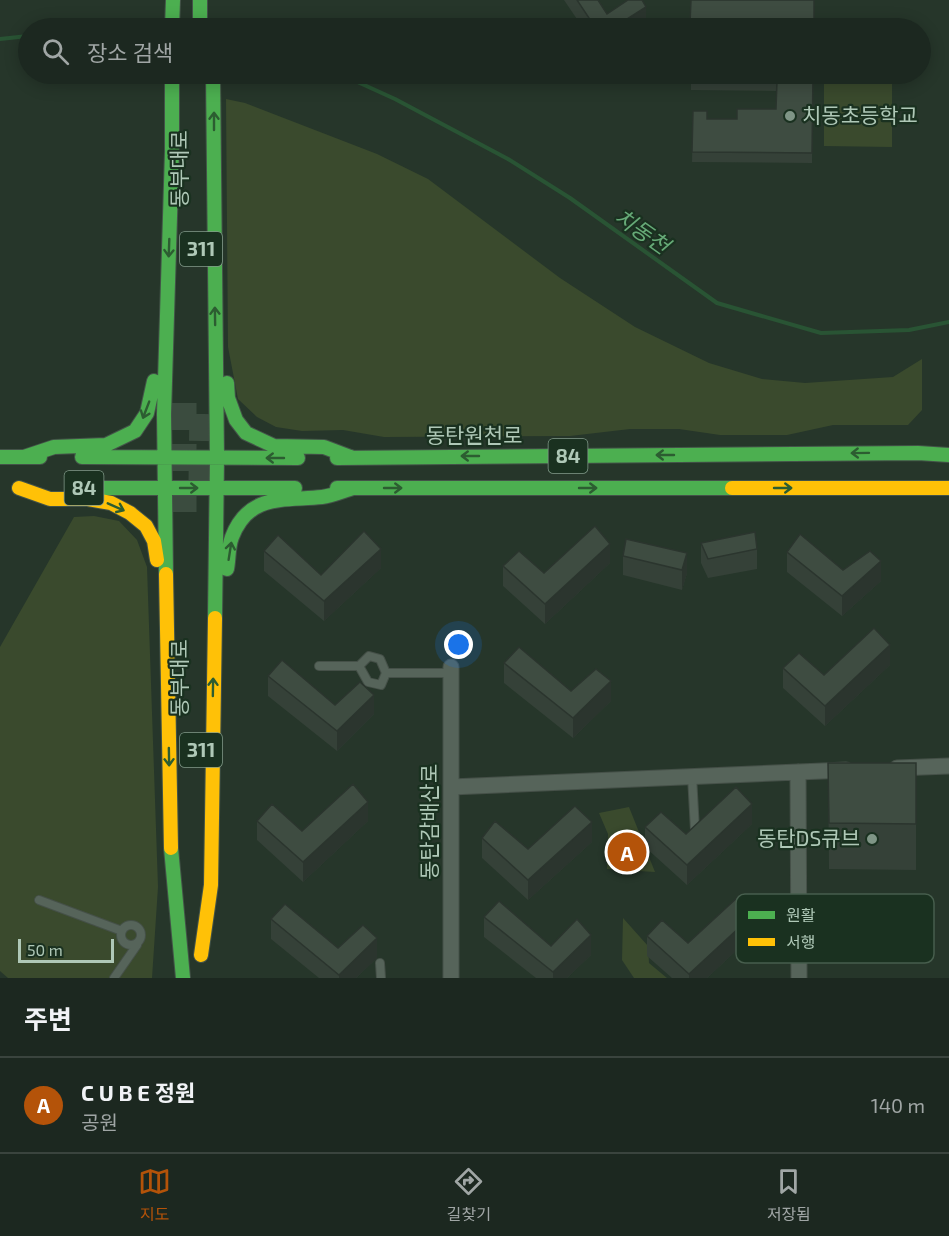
<!DOCTYPE html>
<html lang="ko">
<head>
<meta charset="utf-8">
<style>
  :root { --surface:#1c2820; --page:#29342d; --text:#f1f3f6; --muted:#a0a6a5; --line:#3a443e; --accent:#b45309 }
  body { margin:0; font-family:"Exo 2","Noto Sans KR",sans-serif; background:var(--page); color:var(--text) }
  .scale { position:absolute; left:18px; bottom:15px; width:96px; box-sizing:border-box; padding-left:6px; border:3px solid #afc8b7; border-top:0; font-size:16px; line-height:21px; white-space:nowrap; color:#afc8b7; -webkit-text-stroke:4px #1a3120; paint-order:stroke }
  .you { position:absolute; left:459px; top:645px; width:21px; height:21px; margin:-15px; border:4px solid #fff; border-radius:50%; background:#1a73e8; box-shadow:0 0 0 9px #1a73e833 }
  .badge { display:grid; place-items:center; width:39px; height:39px; border-radius:50%; background:var(--accent); color:#fff; font-size:20px; font-weight:700 }
  .pin { position:absolute; translate:-50% -50%; border:3px solid #fff; box-shadow:0 2px 6px #0006 }
  .list { margin:0; padding:0; list-style:none }
  h2 { display:flex; justify-content:space-between; align-items:center; height:78px; margin:0; padding:0 24px; font-size:26px }
  h2 small { font-size:20px; font-weight:400; color:var(--muted) }
  .list li { display:grid; grid-template-columns:39px 1fr auto; gap:18px; align-items:center; box-sizing:border-box; height:96px; padding:0 24px; border-top:2px solid var(--line) }
  .list b { display:block; font-size:22px; white-space:nowrap }
  .list p { margin:0; font-size:20px; white-space:nowrap; color:var(--muted) }
  .list em { font-size:20px; font-style:normal; color:var(--muted) }
  .icon { flex:none; width:33px; height:33px; fill:none; stroke:currentColor; stroke-width:2; stroke-linecap:round; stroke-linejoin:round }
  .map { position:relative; flex:none; width:949px; height:978px; overflow:hidden }
  .search { position:absolute; background:var(--surface); box-shadow:0 3px 15px #0003; left:18px; right:18px; top:18px; height:66px; display:flex; align-items:center; gap:15px; box-sizing:border-box; padding:0 21px; border-radius:33px; color:var(--muted); font-size:22px }
  .sheet { height:174px; background:var(--surface) }
  nav { display:flex; justify-content:space-around; align-items:center; box-sizing:border-box; height:84px; border-top:2px solid var(--line); background:var(--surface); font-size:16px; color:var(--muted) }
  nav a { display:grid; justify-items:center; gap:3px }
  nav .on { color:var(--accent) }
  .map>svg:first-child { display:block }
  .green { fill:#3a4a2d }
  .lines { fill:none; stroke-linecap:round; stroke-linejoin:round }
  .stream { stroke:#295434; stroke-width:4 }
  .highway-tunnel { stroke:#3b4c3f; stroke-width:27; stroke-dasharray:27 14; stroke-linecap:butt }
  .lane-casing { stroke:#455048; stroke-width:10 }
  .street-casing { stroke:#455048; stroke-width:17 }
  .fast-casing { stroke:#435348; stroke-width:16 }
  .slow-casing { stroke:#435348; stroke-width:16 }
  .lane { stroke:#56645a; stroke-width:8 }
  .street { stroke:#56645a; stroke-width:15 }
  .fast { stroke:#4caf50; stroke-width:14 }
  .slow { stroke:#ffc107; stroke-width:14 }
  .wall { fill:#354138 }
  .shaded-wall { fill:#2b352e }
  .building { fill:#3e4c41; stroke:#2b352e; stroke-width:1.5 }
  .oneway { stroke:#2c5d31 }
  .poi-dot { fill:#7f9586; stroke:#1a3120; stroke-width:2 }
  .labels { text-anchor:middle; stroke-width:4.5; stroke-linejoin:round; paint-order:stroke }
  .shield { fill:#1a3120; stroke:#829b8a; stroke-width:1.5 }
  .shield-label { font-size:20px; font-weight:bold; fill:#afc8b7 }
  .poi-label { font-size:21px; fill:#afc8b7; stroke:#1a3120; text-anchor:start }
  .street-label { font-size:21px; fill:#afc8b7; stroke:#1a3120 }
  .water-label { font-size:22px; font-style:italic; fill:#6a7; stroke:#1a3120 }
  .key { fill:#1a3120; stroke:#475e4d; stroke-width:1.5 }
  .key-label { font-size:16px; fill:#afc8b7 }
</style>
</head>
<body>
<div class="map">
<svg width="949" height="978" viewBox="0 0 949 978">
  <rect width="100%" height="100%" fill="#26362a"/>
  <path class="green" d="M824 74H892V147L824 146Z
    M226 99 245 103 377 154 428 179 560 278 635 327 709 363 762 379 805 383 893 377 922 359V410L908 425H833L787 435H720L679 429H630L570 436 384 437 343 430 302 431 276 427 257 417 238 399 228 347Z
    M94 516 119 521 137 540 147 567 158 887 152 978H8L0 971V647L74 517Z
    M629 807 655 872 607 869 608 834 599 813Z
    M623 918 648 946 649 963 667 978H634L622 960Z"/>
  <g class="lines">
    <path class="stream" d="M0 39 28 36
      M340 74 395 99 508 159 570 198 717 303 821 333 909 330 949 322"/>
    <path class="highway-tunnel" d="M183 403V526
      M202 482 203 408"/>
    <defs>
      <path id="lane" d="M319 666H359
        M386 673 381 685 368 682 359 666 369 656 380 659 386 673H451
        M692 776 695 830
        M39 900 122 931
        M121 935a10 10 0 1 1 20 0a10 10 0 1 1-20 0Z
        M380 963 381 978
        M114 978 137 945"/>
      <path id="street" d="M451 667V978
        M897 768 949 766
        M798 772 799 978
        M451 787 846 770"/>
      <path id="fast" d="M200 0V28
        M172 28 173 0
        M213 74 217 458 215 618
        M227 383 228 398 236 420 246 433 274 446 324 447 353 458
        M0 457H40
        M24 457 54 447 106 445 135 431 147 413 154 381
        M82 457 298 458
        M337 458 918 453 949 455
        M76 488H295
        M337 488H732
        M227 569C229 559 228 547 232 537 249 493 284 501 322 497 332 496 343 491 353 488
        M166 574 164 414 172 151V74
        M171 848 183 978"/>
      <path id="slow" d="M19 488 50 499H88L111 503 130 513 146 526 154 541 157 560
        M732 488H949
        M166 574 171 848
        M201 955 211 885 215 618"/>
    </defs>
    <use href="#lane" class="lane-casing"/>
    <use href="#street" class="street-casing"/>
    <use href="#fast" class="fast-casing"/>
    <use href="#slow" class="slow-casing"/>
    <use href="#lane" class="lane"/>
    <use href="#street" class="street"/>
    <use href="#fast" class="fast"/>
    <use href="#slow" class="slow"/>
  </g>
  <path class="wall" d="M564 0H598L607 14 646 26 643 28H583Z
    M691 0 814 28H690Z
    M691 74H813L812 163 692 162 693 111 707 119H737L776 109V91L691 90Z
    M626 539 687 573 682 590 623 575V556Z
    M701 543 757 549V569L708 578 701 563Z
    M264 551 321 575 381 568 324 621 264 571Z
    M787 552 843 570 881 581 842 616 787 572Z
    M610 563 545 624 503 586V566L544 573Z
    M504 663 571 691 611 701 573 738 504 683Z
    M890 665 825 726 783 688V668L824 675Z
    M268 676 335 705 374 714 337 751 268 696Z
    M828 763 916 809V870L829 869Z
    M257 821 302 831 368 821 303 882 257 840Z
    M752 824 687 885 645 847V827L686 834Z
    M482 838 528 849 592 842 528 900 482 858Z
    M484 917 551 946 591 955 567 978H536L484 937Z
    M271 919 338 948 377 958 356 978H319L271 939Z
    M755 933 707 978H672L647 956V936L688 943Z"/>
  <path class="shaded-wall" d="M646 7V26L643 28H613Z
    M610 544V563L545 624V604Z
    M381 549V568L324 621V601Z
    M687 553V573L682 590V570Z
    M881 561V581L842 616V596Z
    M890 645V665L825 726V706Z
    M611 681V701L573 738V718Z
    M374 695V714L337 751V731Z
    M368 802V821L303 882V862Z
    M752 804V824L687 885V865Z
    M592 822V842L528 900V880Z
    M755 913V933L707 978H689V974Z
    M591 935V955L567 978H553V972Z
    M377 938V958L356 978H339V975Z"/>
  <path class="building" d="M577 0H598L607 14 628 0H642L646 7 613 28H585L583 26 591 21Z
    M691 0H814V28H777V24L690 23Z
    M691 74H813L812 153 692 152 693 111H707V119H737V109H776L777 81 691 80Z
    M595 526 610 544 545 604 503 566 519 551 544 573Z
    M364 531 381 549 324 601 264 551 278 535 321 575Z
    M755 532 757 549 708 559 701 543Z
    M800 534 843 570 870 551 881 561 842 596 787 552Z
    M626 539 687 553 682 570 623 556Z
    M874 628 890 645 825 706 783 668 799 653 824 675Z
    M519 647 571 691 596 669 611 681 573 718 504 663Z
    M282 660 335 705 360 682 374 695 337 731 268 676Z
    M828 763H916V824L829 823Z
    M353 784 368 802 303 862 257 821 272 804 302 831Z
    M736 787 752 804 687 865 645 827 661 812 686 834Z
    M575 806 592 822 528 880 482 838 495 821 528 849Z
    M739 896 755 913 689 974 647 936 662 920 688 943Z
    M499 901 551 946 577 919 591 935 553 972 484 917Z
    M285 904 338 948 363 925 377 938 339 975 271 919Z"/>
  <defs><path id="oneway-shaft" d="M-6 0H5M1.5-3L5.5 0L1.5 3" fill="none" stroke-width="1.6" stroke-linecap="round" stroke-linejoin="round" transform="scale(1.5)"/></defs>
  <g class="oneway">
    <use href="#oneway-shaft" transform="translate(214 121) rotate(-90)"/>
    <use href="#oneway-shaft" transform="translate(169 248) rotate(92)"/>
    <use href="#oneway-shaft" transform="translate(215 316) rotate(-91)"/>
    <use href="#oneway-shaft" transform="translate(146 410) rotate(111)"/>
    <use href="#oneway-shaft" transform="translate(860 453) rotate(179)"/>
    <use href="#oneway-shaft" transform="translate(665 455) rotate(180)"/>
    <use href="#oneway-shaft" transform="translate(470 456) rotate(180)"/>
    <use href="#oneway-shaft" transform="translate(275 458) rotate(180)"/>
    <use href="#oneway-shaft" transform="translate(189 488)"/>
    <use href="#oneway-shaft" transform="translate(393 488)"/>
    <use href="#oneway-shaft" transform="translate(588 488)"/>
    <use href="#oneway-shaft" transform="translate(783 488)"/>
    <use href="#oneway-shaft" transform="translate(116 507) rotate(24)"/>
    <use href="#oneway-shaft" transform="translate(230 551) rotate(-81)"/>
    <use href="#oneway-shaft" transform="translate(213 687) rotate(-89)"/>
    <use href="#oneway-shaft" transform="translate(169 757) rotate(89)"/>
  </g>
  <g class="poi-dot">
    <circle cx="790" cy="116" r="6"/>
    <circle cx="872" cy="839" r="6"/>
  </g>
  <g class="labels">
    <g class="shield">
      <rect x="180" y="232" width="42" height="34" rx="4.5"/>
      <rect x="548.5" y="439" width="39" height="34" rx="4.5"/>
      <rect x="64.5" y="471" width="39" height="34" rx="4.5"/>
      <rect x="180" y="733" width="42" height="34" rx="4.5"/>
    </g>
    <g class="shield-label">
      <text x="201" y="256">311</text>
      <text x="568" y="463">84</text>
      <text x="84" y="495">84</text>
      <text x="201" y="757">311</text>
    </g>
    <g class="poi-label">
      <text x="802" y="123">치동초등학교</text>
      <text x="860" y="846" text-anchor="end">동탄DS큐브</text>
    </g>
    <g class="street-label">
      <text transform="translate(180 169) rotate(-90)" y="7">동부대로</text>
      <text x="474" y="443">동탄원천로</text>
      <text transform="translate(180 678) rotate(-90)" y="7">동부대로</text>
      <text transform="translate(430 822) rotate(-90)" y="7">동탄감배산로</text>
    </g>
    <g class="water-label">
      <text transform="translate(642 231) rotate(35)" y="8">치동천</text>
    </g>
  </g>
  <rect x="736" y="894" width="198" height="69" rx="9" class="key"/>
  <rect x="748" y="911" width="27" height="8" fill="#4caf50"/>
  <rect x="748" y="938" width="27" height="8" fill="#ffc107"/>
  <g class="key-label">
    <text x="786" y="921">원활</text>
    <text x="786" y="948">서행</text>
  </g>
</svg>
<div class="scale">50 m</div>
<div class="you"></div>
<div class="pin badge" style="left:627px;top:852px">A</div>
<div class="search"><svg class="icon" aria-label="search" viewBox="0 0 24 24"><circle cx="10" cy="10" r="6"/><path d="M15 15l6 6"/></svg>장소 검색</div>
</div>
<section class="sheet">
<h2>주변<small></small></h2>
<ul class="list">
<li><span class="badge">A</span><div><b>C U B E 정원</b><p>공원</p></div><em>140 m</em></li>
</ul>
</section>
<nav>
<a class="on"><svg class="icon" aria-label="map" viewBox="0 0 24 24"><path d="M3 6l6-2 6 2 6-2v14l-6 2-6-2-6 2zM9 4v14M15 6v14"/></svg>지도</a>
<a><svg class="icon" aria-label="directions" viewBox="0 0 24 24"><path d="M12 3l9 9-9 9-9-9zM9 14v-3h6M13 9l2 2-2 2"/></svg>길찾기</a>
<a><svg class="icon" aria-label="saved" viewBox="0 0 24 24"><path d="M7 4h10v16l-5-4-5 4z"/></svg>저장됨</a>
</nav>
</body>
</html>
